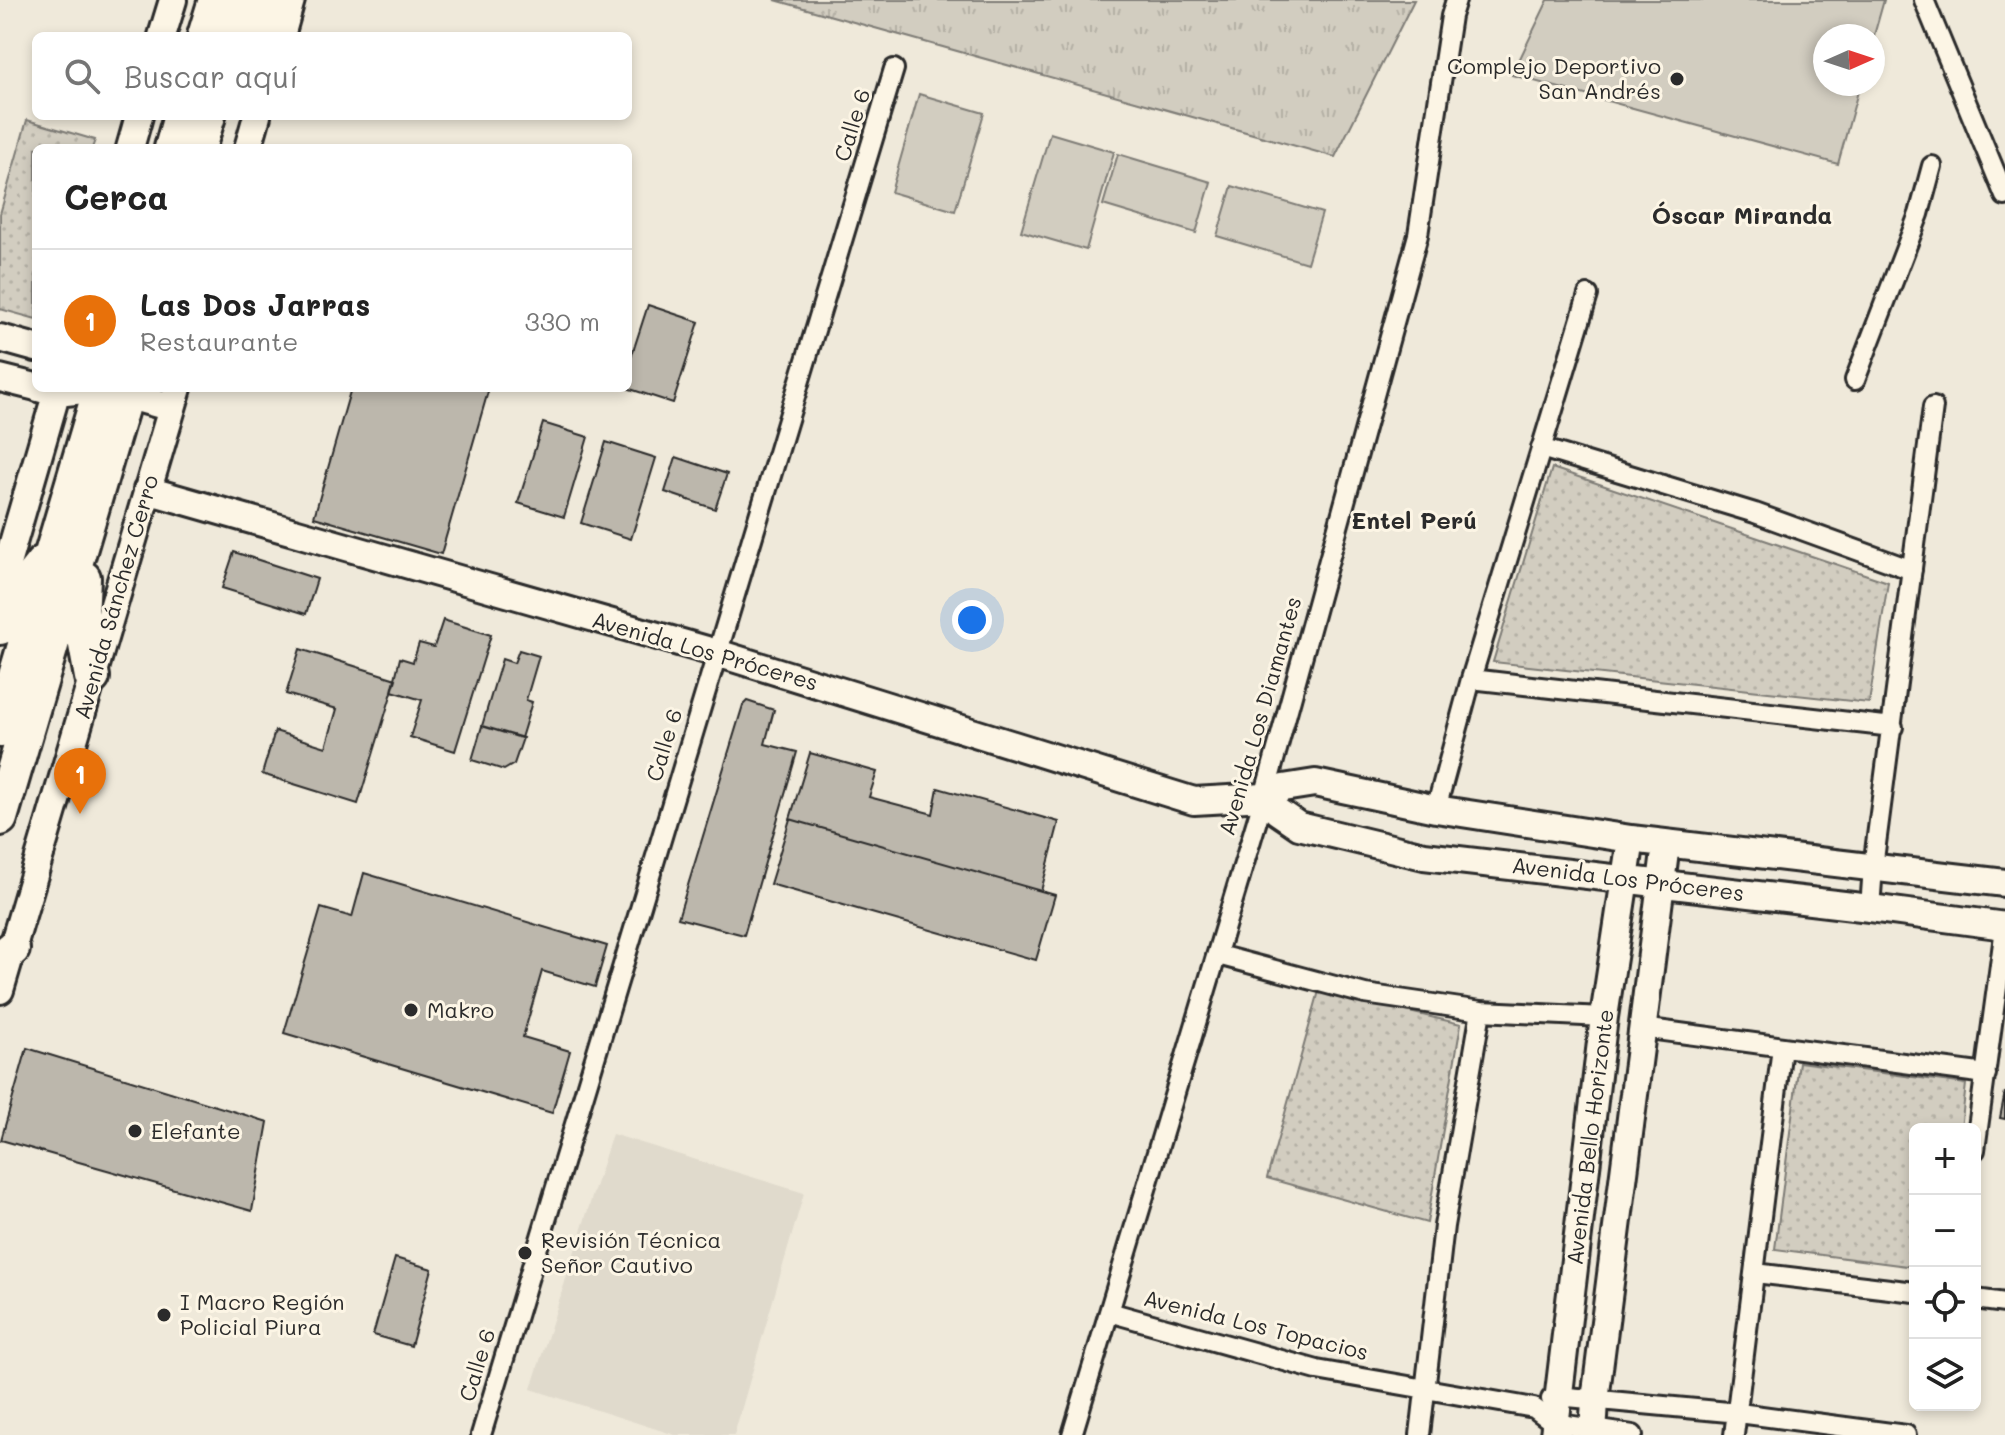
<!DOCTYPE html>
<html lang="es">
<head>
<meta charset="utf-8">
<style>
  :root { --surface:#fff; --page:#f2f2f2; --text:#222; --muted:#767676; --line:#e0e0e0; --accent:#2b2b2b }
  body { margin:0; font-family:Mali,sans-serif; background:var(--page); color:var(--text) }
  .controls { position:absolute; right:24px; bottom:24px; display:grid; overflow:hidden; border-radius:12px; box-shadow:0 4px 12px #0003 }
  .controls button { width:72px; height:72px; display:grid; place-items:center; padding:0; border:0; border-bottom:2px solid var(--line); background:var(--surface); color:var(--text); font:40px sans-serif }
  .compass { position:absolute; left:1813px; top:24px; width:72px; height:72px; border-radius:50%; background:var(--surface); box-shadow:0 4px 12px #0003; rotate:87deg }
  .you { position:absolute; left:972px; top:620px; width:28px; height:28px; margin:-20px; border:6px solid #fff; border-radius:50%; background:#1a73e8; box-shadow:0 0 0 12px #1a73e833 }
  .badge { display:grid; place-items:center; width:52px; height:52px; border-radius:50%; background:var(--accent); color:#fff; font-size:26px; font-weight:700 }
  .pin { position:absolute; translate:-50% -66px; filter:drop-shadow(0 2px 4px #0008) }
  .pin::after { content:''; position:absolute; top:42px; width:28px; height:24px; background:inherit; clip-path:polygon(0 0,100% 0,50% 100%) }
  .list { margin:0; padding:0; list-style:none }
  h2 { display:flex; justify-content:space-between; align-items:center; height:104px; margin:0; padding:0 32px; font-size:34px }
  h2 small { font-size:26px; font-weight:400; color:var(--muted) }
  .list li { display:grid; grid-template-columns:52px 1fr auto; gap:24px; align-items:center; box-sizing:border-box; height:144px; padding:0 32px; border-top:2px solid var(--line) }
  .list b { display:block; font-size:30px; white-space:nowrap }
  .list p { margin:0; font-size:26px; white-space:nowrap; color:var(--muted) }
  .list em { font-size:26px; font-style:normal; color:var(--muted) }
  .icon { flex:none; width:44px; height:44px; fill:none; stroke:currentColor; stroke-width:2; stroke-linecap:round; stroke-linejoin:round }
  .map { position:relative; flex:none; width:2005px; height:1435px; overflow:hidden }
  .search { position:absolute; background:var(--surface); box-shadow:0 4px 12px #0003; left:32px; top:32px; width:600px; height:88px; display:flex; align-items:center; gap:20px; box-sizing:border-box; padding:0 28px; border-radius:12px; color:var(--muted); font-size:30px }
  .panel { position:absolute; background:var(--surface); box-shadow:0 4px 12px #0003; left:32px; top:144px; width:600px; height:248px; border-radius:12px }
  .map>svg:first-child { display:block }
  .built { fill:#e0dacc }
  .grass { fill:url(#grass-tufts); stroke:#7e7c76; stroke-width:2 }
  .park { fill:url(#park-dots); stroke:#7e7c76; stroke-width:2 }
  .pitch { fill:#d2cdc0; stroke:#7e7c76; stroke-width:2 }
  .building { fill:#bcb7ac; stroke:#2b2b2b; stroke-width:2 }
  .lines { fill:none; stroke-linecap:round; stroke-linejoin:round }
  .street-casing { stroke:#2b2b2b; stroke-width:24 }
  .secondary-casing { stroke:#2b2b2b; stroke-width:32 }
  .highway-casing { stroke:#2b2b2b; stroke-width:40 }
  .street { stroke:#fcf5e5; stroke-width:18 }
  .secondary { stroke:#fcf5e5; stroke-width:26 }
  .highway { stroke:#fcf5e5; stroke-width:34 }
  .poi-dot { fill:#2b2b2b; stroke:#fcf5e5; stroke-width:3 }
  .labels { text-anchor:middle; stroke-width:6; stroke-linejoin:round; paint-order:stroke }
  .poi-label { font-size:22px; fill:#2b2b2b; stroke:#fcf5e5; text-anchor:start }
  .street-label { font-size:22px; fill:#2b2b2b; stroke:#fcf5e5 }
  .neighbourhood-label { font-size:24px; font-weight:bold; fill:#2b2b2b; stroke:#fcf5e5 }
</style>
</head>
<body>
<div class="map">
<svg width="2005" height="1435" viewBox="0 0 2005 1435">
  <defs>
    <pattern id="grass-tufts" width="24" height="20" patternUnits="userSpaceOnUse" patternTransform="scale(2)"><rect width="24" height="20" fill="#d2cdc0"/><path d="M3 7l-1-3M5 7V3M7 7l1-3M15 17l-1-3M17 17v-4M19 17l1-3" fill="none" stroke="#b4b0a5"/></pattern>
    <pattern id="park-dots" width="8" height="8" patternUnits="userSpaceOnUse" patternTransform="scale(2)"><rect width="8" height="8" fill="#d2cdc0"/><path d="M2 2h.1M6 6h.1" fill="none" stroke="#b4b0a5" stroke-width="1.8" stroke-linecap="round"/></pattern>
  </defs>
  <rect width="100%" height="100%" fill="#efe9da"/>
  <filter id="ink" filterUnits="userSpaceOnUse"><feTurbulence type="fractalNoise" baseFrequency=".0125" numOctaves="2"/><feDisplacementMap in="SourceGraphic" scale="16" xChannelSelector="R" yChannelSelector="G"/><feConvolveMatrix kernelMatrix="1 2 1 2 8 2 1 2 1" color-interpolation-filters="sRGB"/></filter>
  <g filter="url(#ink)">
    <path class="built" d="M612 1134 804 1193 734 1435H675L531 1389Z"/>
    <path class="grass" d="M775 0H1414L1335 157Z"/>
    <path class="park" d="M27 120 95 140 92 148H36V319L0 309V214Z
      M1552 468 1888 582 1869 703 1493 662Z
      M1319 991 1461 1024 1427 1223 1267 1178Z
      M1799 1062 1966 1084 1961 1129H1915V1267L1775 1249Z"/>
    <path class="pitch" d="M1548 0H1884L1873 39V36H1825V84H1860L1838 164 1512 75Z
      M919 94 984 113 955 211 891 192Z
      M1050 133 1114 152 1086 250 1021 231Z
      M1118 154 1211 182 1196 233 1103 205Z
      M1232 186 1322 213 1307 263 1217 236Z"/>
    <path class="building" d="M648 305 699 322 673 403 627 388 628 367Z
      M351 388H489L441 554 314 517Z
      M543 423 588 437 564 517 518 503Z
      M606 442 656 458 631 539 581 523Z
      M676 457 727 474 715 509 665 492Z
      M234 552 317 579 306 614 222 588Z
      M443 620 491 635 455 751 410 737 422 700 392 691 400 658 413 662 419 643 434 647Z
      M300 649 396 679 358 804 262 774 275 731 326 747 337 709 286 694Z
      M519 650 539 656 526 700 532 702 521 738 482 726 502 659 514 663Z
      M747 701 774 710 765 744 797 752 744 935 678 918 743 705Z
      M482 726 523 738 514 764 504 770 472 760Z
      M810 753 877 772 869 797 933 814 938 788 1059 822 1041 891 790 819Z
      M790 819 1055 895 1036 960 770 884Z
      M364 873 607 946 595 987 542 971 523 1037 570 1051 552 1113 284 1033 321 908 352 917Z
      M27 1048 268 1122 252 1211 1 1140Z
      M2005 1092V1119L2000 1118Z
      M395 1258 432 1269 411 1346 373 1335Z"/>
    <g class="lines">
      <defs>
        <path id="street" d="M1924 0 2005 196
          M1855 380 1919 214 1932 166
          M1541 448 1755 513 1912 570
          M1471 679 1893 727
          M1436 809 1471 679 1588 295
          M1870 908 1873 867 1933 407
          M1218 955 1365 994 1481 1011 1604 1017
          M1642 1028 1986 1074
          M1975 1150 2005 928
          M1755 1273 1915 1292
          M1975 1299 2005 1303
          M1109 1312 1317 1370 1534 1408 1554 1423 1633 1435
          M1551 1399 1557 1396 1739 1413 1906 1435
          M481 1435 894 69
          M1072 1435 1264 797 1418 235 1451 16 1456 0
          M1420 1435 1444 1226 1481 1011
          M1734 1435 1782 1047"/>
        <path id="secondary" d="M162 36 173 0
          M281 36 291 0
          M130 148 139 116
          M248 148 257 116
          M0 338 36 348
          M0 378 36 387
          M38 388 57 393 101 388 172 408
          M147 490 717 653 1194 801 1264 797 1283 788 1315 783 1436 809 1631 839 2005 883
          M0 588 58 388
          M1264 797 1277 811 1299 826 1424 856 1870 908 2005 926
          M0 990 178 388
          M1554 1435 1604 1017 1631 839
          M1593 1435 1595 1400 1666 844"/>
        <path id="highway" d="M205 36 216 0
          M231 36 242 0
          M247 36 272 8 275 0
          M172 148 181 116
          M198 148 208 116
          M83 578 81 618 92 677
          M0 627 12 602 43 563
          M0 730 101 388
          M0 818 127 388
          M0 959 12 949"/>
      </defs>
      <use href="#street" class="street-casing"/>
      <use href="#secondary" class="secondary-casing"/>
      <use href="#highway" class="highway-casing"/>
      <use href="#street" class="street"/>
      <use href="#secondary" class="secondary"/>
      <use href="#highway" class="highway"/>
    </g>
  </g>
  <g class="poi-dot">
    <circle cx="1677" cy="79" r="8"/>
    <circle cx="411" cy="1010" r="8"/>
    <circle cx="135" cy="1131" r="8"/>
    <circle cx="525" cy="1253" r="8"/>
    <circle cx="164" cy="1315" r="8"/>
  </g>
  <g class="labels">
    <g class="poi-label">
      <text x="1661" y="74" text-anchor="end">Complejo Deportivo<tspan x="1661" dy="25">San Andrés</tspan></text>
      <text x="427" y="1018">Makro</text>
      <text x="151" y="1139">Elefante</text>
      <text x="541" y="1248">Revisión Técnica<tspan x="541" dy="25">Señor Cautivo</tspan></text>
      <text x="180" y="1310">I Macro Región<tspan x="180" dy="25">Policial Piura</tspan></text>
    </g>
    <g class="street-label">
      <text transform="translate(852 125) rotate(-73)" y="8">Calle 6</text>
      <text transform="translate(116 597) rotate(-74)" y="8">Avenida Sánchez Cerro</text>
      <text transform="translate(705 651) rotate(16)" y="8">Avenida Los Próceres</text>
      <text transform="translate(1260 716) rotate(-74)" y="8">Avenida Los Diamantes</text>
      <text transform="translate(664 745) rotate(-73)" y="8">Calle 6</text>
      <text transform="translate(1628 879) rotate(7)" y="8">Avenida Los Próceres</text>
      <text transform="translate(1590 1137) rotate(-83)" y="8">Avenida Bello Horizonte</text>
      <text transform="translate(1256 1325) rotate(14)" y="8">Avenida Los Topacios</text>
      <text transform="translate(477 1365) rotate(-73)" y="8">Calle 6</text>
    </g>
    <g class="neighbourhood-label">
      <text x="1742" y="224">Óscar Miranda</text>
      <text x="1414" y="529">Entel Perú</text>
    </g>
  </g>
</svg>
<div class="controls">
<button>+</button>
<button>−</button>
<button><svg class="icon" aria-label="locate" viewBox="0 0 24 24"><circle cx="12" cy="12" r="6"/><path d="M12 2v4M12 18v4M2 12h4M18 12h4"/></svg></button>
<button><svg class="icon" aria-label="layers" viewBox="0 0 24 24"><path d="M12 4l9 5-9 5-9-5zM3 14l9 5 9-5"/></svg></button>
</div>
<svg class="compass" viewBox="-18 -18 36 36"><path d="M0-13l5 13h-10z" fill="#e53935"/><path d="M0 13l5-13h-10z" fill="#767676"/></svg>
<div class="you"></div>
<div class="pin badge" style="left:80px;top:814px;background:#e8710a">1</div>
<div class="search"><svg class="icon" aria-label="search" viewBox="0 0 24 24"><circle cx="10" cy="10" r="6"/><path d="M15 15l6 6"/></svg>Buscar aquí</div>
<section class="panel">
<h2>Cerca<small></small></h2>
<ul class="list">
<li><span class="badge" style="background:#e8710a">1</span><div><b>Las Dos Jarras</b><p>Restaurante</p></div><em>330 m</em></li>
</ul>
</section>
</div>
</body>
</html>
